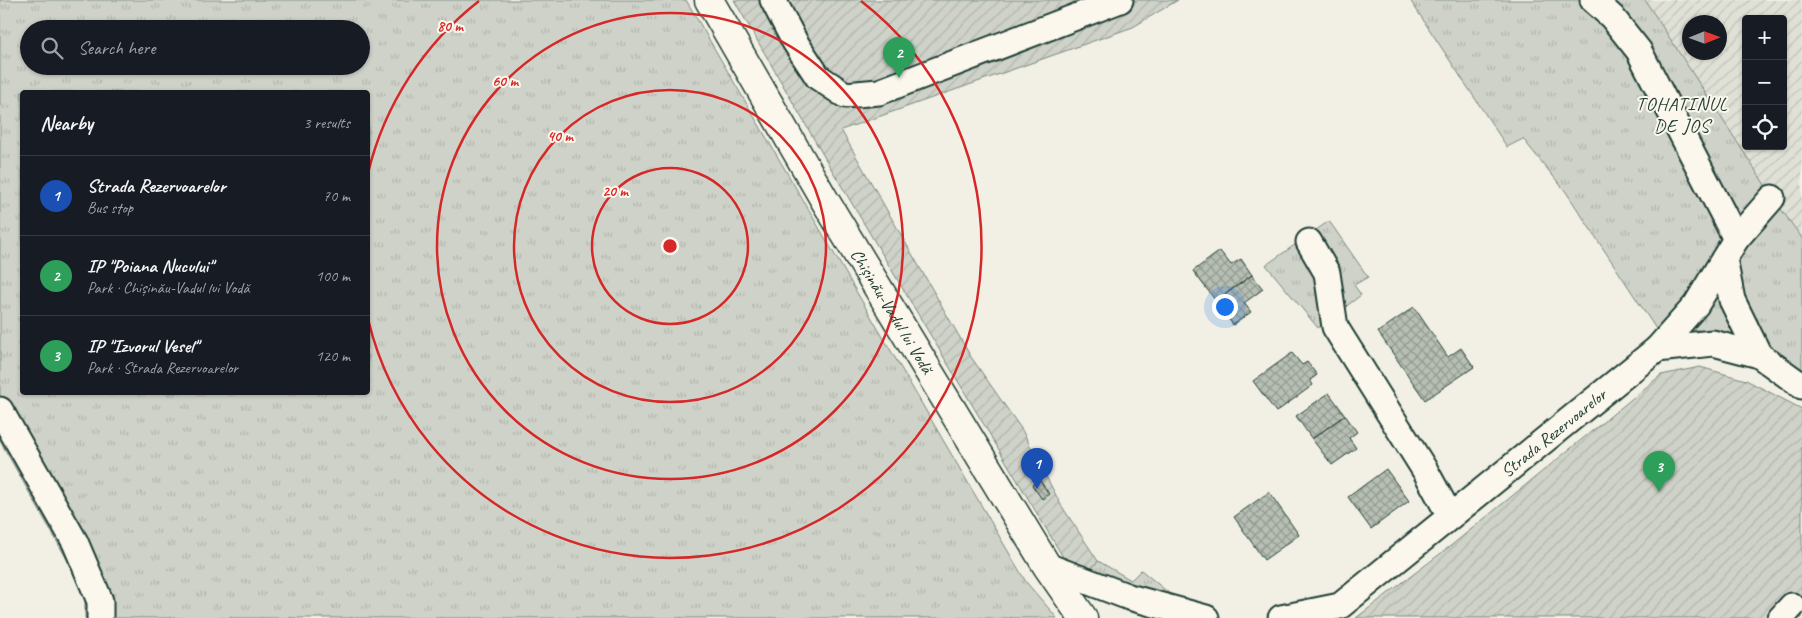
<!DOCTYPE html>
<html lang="en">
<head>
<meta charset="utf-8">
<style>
  :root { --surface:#171b24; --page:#20242c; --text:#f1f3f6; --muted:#9ea1a6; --line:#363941; --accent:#c8321e }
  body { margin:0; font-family:Caveat,sans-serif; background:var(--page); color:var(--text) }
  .controls { position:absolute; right:15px; top:15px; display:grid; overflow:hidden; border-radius:5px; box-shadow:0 1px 4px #0004 }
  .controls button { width:45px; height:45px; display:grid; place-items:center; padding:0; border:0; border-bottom:1px solid var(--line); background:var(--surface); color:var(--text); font:25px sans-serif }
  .compass { position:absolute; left:1682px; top:15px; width:45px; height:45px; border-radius:50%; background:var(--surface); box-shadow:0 1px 4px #0004; rotate:89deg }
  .you { position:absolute; left:1224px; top:306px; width:18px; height:18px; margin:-12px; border:4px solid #fff; border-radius:50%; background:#1a73e8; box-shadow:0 0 0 8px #1a73e833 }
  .badge { display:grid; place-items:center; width:32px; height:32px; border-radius:50%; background:var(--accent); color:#fff; font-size:16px; font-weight:700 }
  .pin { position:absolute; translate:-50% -41px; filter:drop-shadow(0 1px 2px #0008) }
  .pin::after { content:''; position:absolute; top:26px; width:18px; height:15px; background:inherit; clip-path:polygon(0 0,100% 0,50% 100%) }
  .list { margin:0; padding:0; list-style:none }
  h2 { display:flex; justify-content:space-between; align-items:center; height:65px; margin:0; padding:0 20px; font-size:21px }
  h2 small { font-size:16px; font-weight:400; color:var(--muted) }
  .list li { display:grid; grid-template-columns:32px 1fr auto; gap:15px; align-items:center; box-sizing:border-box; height:80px; padding:0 20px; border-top:1px solid var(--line) }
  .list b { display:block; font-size:19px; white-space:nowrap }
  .list p { margin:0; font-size:16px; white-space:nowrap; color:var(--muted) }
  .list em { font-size:16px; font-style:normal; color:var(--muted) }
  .icon { flex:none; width:28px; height:28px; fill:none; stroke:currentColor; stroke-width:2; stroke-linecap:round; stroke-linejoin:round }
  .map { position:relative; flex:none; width:1802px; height:618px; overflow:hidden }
  .search { position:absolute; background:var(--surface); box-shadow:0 1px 4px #0004; left:20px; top:20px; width:350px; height:55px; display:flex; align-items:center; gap:12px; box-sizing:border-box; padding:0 18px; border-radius:28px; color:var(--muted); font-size:19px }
  .panel { position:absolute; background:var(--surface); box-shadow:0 1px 4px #0004; left:20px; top:90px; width:350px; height:305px; border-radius:5px }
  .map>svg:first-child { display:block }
  .industrial { fill:url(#industrial-furrows); fill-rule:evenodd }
  .grass { fill:url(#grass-tufts); stroke:#77887e; fill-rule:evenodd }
  .garden { fill:url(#garden-furrows); stroke:#77887e }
  .building { fill:url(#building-cross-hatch); stroke:#1f3d34 }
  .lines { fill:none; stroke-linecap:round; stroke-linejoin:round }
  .minor-casing { stroke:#1f3d34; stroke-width:29 }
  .major-casing { stroke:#1f3d34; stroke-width:31 }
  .minor { stroke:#fbf7ec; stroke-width:25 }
  .major { stroke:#fbf7ec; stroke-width:28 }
  .ring { fill:none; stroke:#d62828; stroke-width:2.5 }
  .labels { text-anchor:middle; stroke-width:4; stroke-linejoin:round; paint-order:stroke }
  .street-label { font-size:18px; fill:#1f3d34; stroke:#fbf7ec }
  .neighbourhood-label { font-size:19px; letter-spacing:1px; fill:#1f3d34; stroke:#fbf7ec }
  .centre { fill:#d62828; stroke:#fbf7ec; stroke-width:2.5 }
  .ring-label { font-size:15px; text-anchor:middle; font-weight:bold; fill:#d62828; stroke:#fbf7ec; stroke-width:4; stroke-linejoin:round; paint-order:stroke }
</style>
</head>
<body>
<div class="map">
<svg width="1802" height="618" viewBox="0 0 1802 618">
  <defs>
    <pattern id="industrial-furrows" width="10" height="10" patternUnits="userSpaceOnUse" patternTransform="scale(1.25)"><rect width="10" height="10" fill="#e0e1d6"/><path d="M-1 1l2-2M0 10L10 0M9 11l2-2" fill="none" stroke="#c0c2b8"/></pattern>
    <pattern id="grass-tufts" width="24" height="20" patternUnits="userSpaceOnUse" patternTransform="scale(1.25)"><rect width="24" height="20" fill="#cfd2c8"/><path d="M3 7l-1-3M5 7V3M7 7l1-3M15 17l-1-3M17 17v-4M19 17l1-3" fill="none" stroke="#b1b5ac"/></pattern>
    <pattern id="garden-furrows" width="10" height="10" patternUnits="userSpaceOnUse" patternTransform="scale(1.25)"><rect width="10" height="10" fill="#cfd2c8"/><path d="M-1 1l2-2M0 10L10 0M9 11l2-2" fill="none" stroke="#b1b5ac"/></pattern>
    <pattern id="building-cross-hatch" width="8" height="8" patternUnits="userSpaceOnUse" patternTransform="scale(1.25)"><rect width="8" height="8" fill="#b7beb3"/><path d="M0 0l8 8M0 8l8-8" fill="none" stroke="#949c92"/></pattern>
  </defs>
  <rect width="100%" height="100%" fill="#f2f0e5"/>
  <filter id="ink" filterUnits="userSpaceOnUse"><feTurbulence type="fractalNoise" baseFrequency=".02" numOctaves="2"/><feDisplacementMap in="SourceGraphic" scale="10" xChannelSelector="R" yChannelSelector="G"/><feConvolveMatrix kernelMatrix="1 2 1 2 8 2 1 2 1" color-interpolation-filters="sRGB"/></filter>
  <g filter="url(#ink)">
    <path class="industrial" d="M1645 0H1802V238L1772 197ZM1746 19H1783V146H1746ZM1690 22H1720V52H1690Z"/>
    <path class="grass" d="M0 0H686L1026 582 1057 618H85V591L0 441ZM29 29H361V66H29ZM22 92H368V392H22Z
      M1410 0H1645L1767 188 1698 293 1660 335 1566 192 1523 139 1507 147Z
      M1778 205 1802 238V373L1764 345 1742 302 1733 269 1753 233Z
      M1329 221 1368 277 1354 285 1361 295 1318 328 1266 265Z
      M1717 290 1741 342 1690 328Z
      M1098 561 1131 580 1141 570 1175 598 1143 591 1091 569Z"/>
    <path class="garden" d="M734 0H1178L1133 27 841 130 971 357 1022 430 1061 505 1098 561 1091 569 1063 557 826 160Z
      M1700 367 1746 380 1802 409V618H1356L1453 544 1661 375Z"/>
    <path class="building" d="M1220 251 1231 265 1241 259 1252 275 1216 301 1193 271Z
      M1252 275 1263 289 1244 303 1251 312 1233 325 1216 301Z
      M1414 307 1448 357 1461 348 1474 367 1425 400 1378 332Z
      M1292 353 1302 365 1307 362 1317 375 1310 380 1313 385 1276 412 1253 381Z
      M1329 393 1345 415 1312 439 1296 416Z
      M1345 415 1357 432 1349 438 1356 448 1332 465 1312 439Z
      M1386 469 1409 501 1371 529 1348 497Z
      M1039 479 1049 494 1042 499 1032 485Z
      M1269 492 1299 535 1264 560 1234 517Z"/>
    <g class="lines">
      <defs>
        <g id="minor">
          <path d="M773 0 795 42 818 77 845 95 879 92 1120 0"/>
          <path d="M1593 0 1612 17 1639 51 1736 239"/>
          <path d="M1309 242 1327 273 1335 327 1426 472 1450 516"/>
          <path d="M1724 259 1732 300 1759 355"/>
          <path d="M1657 349 1713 343 1759 355 1802 386"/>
          <path d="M0 410 75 542 100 601V618"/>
          <path d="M1047 566 1129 597 1206 618"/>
          <path id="s1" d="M1281 618 1340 606 1657 349 1696 305 1736 239 1772 198"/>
          <path d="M1781 618 1792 606"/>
        </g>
        <g id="major">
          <path id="s2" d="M709 0 824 199 1047 566 1083 618"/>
        </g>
      </defs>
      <use href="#minor" class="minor-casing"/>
      <use href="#major" class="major-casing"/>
      <use href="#minor" class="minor"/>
      <use href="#major" class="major"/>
    </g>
  </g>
  <g class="ring">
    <circle cx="670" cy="246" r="78"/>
    <circle cx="670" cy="246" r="156"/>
    <circle cx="670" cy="246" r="233"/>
    <path d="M368 173A311 311 0 0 1 479 1M861 1A311 311 0 1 1 368 319"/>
  </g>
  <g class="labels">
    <g class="street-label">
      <text dy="6" stroke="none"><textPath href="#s2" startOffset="361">Chișinău-Vadul lui Vodă</textPath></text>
      <text dy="6" stroke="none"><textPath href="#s1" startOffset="335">Strada Rezervoarelor</textPath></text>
    </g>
    <g class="neighbourhood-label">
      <text x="1682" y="110">TOHATINUL<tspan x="1682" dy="22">DE JOS</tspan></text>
    </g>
  </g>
  <circle cx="670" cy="246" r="8" class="centre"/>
  <g class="ring-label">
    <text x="450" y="31">80 m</text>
    <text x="505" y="86">60 m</text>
    <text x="560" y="141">40 m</text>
    <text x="615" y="196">20 m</text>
  </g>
</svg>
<div class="controls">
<button>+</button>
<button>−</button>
<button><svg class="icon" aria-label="locate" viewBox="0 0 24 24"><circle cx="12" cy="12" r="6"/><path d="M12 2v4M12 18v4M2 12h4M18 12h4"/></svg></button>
</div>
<svg class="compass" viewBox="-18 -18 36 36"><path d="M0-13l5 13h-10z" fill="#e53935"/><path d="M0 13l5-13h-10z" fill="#9ea1a6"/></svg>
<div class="you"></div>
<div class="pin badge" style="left:1037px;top:489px;background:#1a4fb4">1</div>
<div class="pin badge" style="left:899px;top:78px;background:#2e9e5b">2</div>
<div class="pin badge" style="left:1659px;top:492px;background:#2e9e5b">3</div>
<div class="search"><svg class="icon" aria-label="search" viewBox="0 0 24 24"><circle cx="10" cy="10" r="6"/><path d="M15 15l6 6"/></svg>Search here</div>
<section class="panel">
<h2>Nearby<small>3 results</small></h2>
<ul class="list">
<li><span class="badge" style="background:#1a4fb4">1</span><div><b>Strada Rezervoarelor</b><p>Bus stop</p></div><em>70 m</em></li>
<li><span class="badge" style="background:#2e9e5b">2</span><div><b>IP &quot;Poiana Nucului&quot;</b><p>Park · Chișinău-Vadul lui Vodă</p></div><em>100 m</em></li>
<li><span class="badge" style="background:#2e9e5b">3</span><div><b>IP &quot;Izvorul Vesel&quot;</b><p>Park · Strada Rezervoarelor</p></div><em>120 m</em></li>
</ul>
</section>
</div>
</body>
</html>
